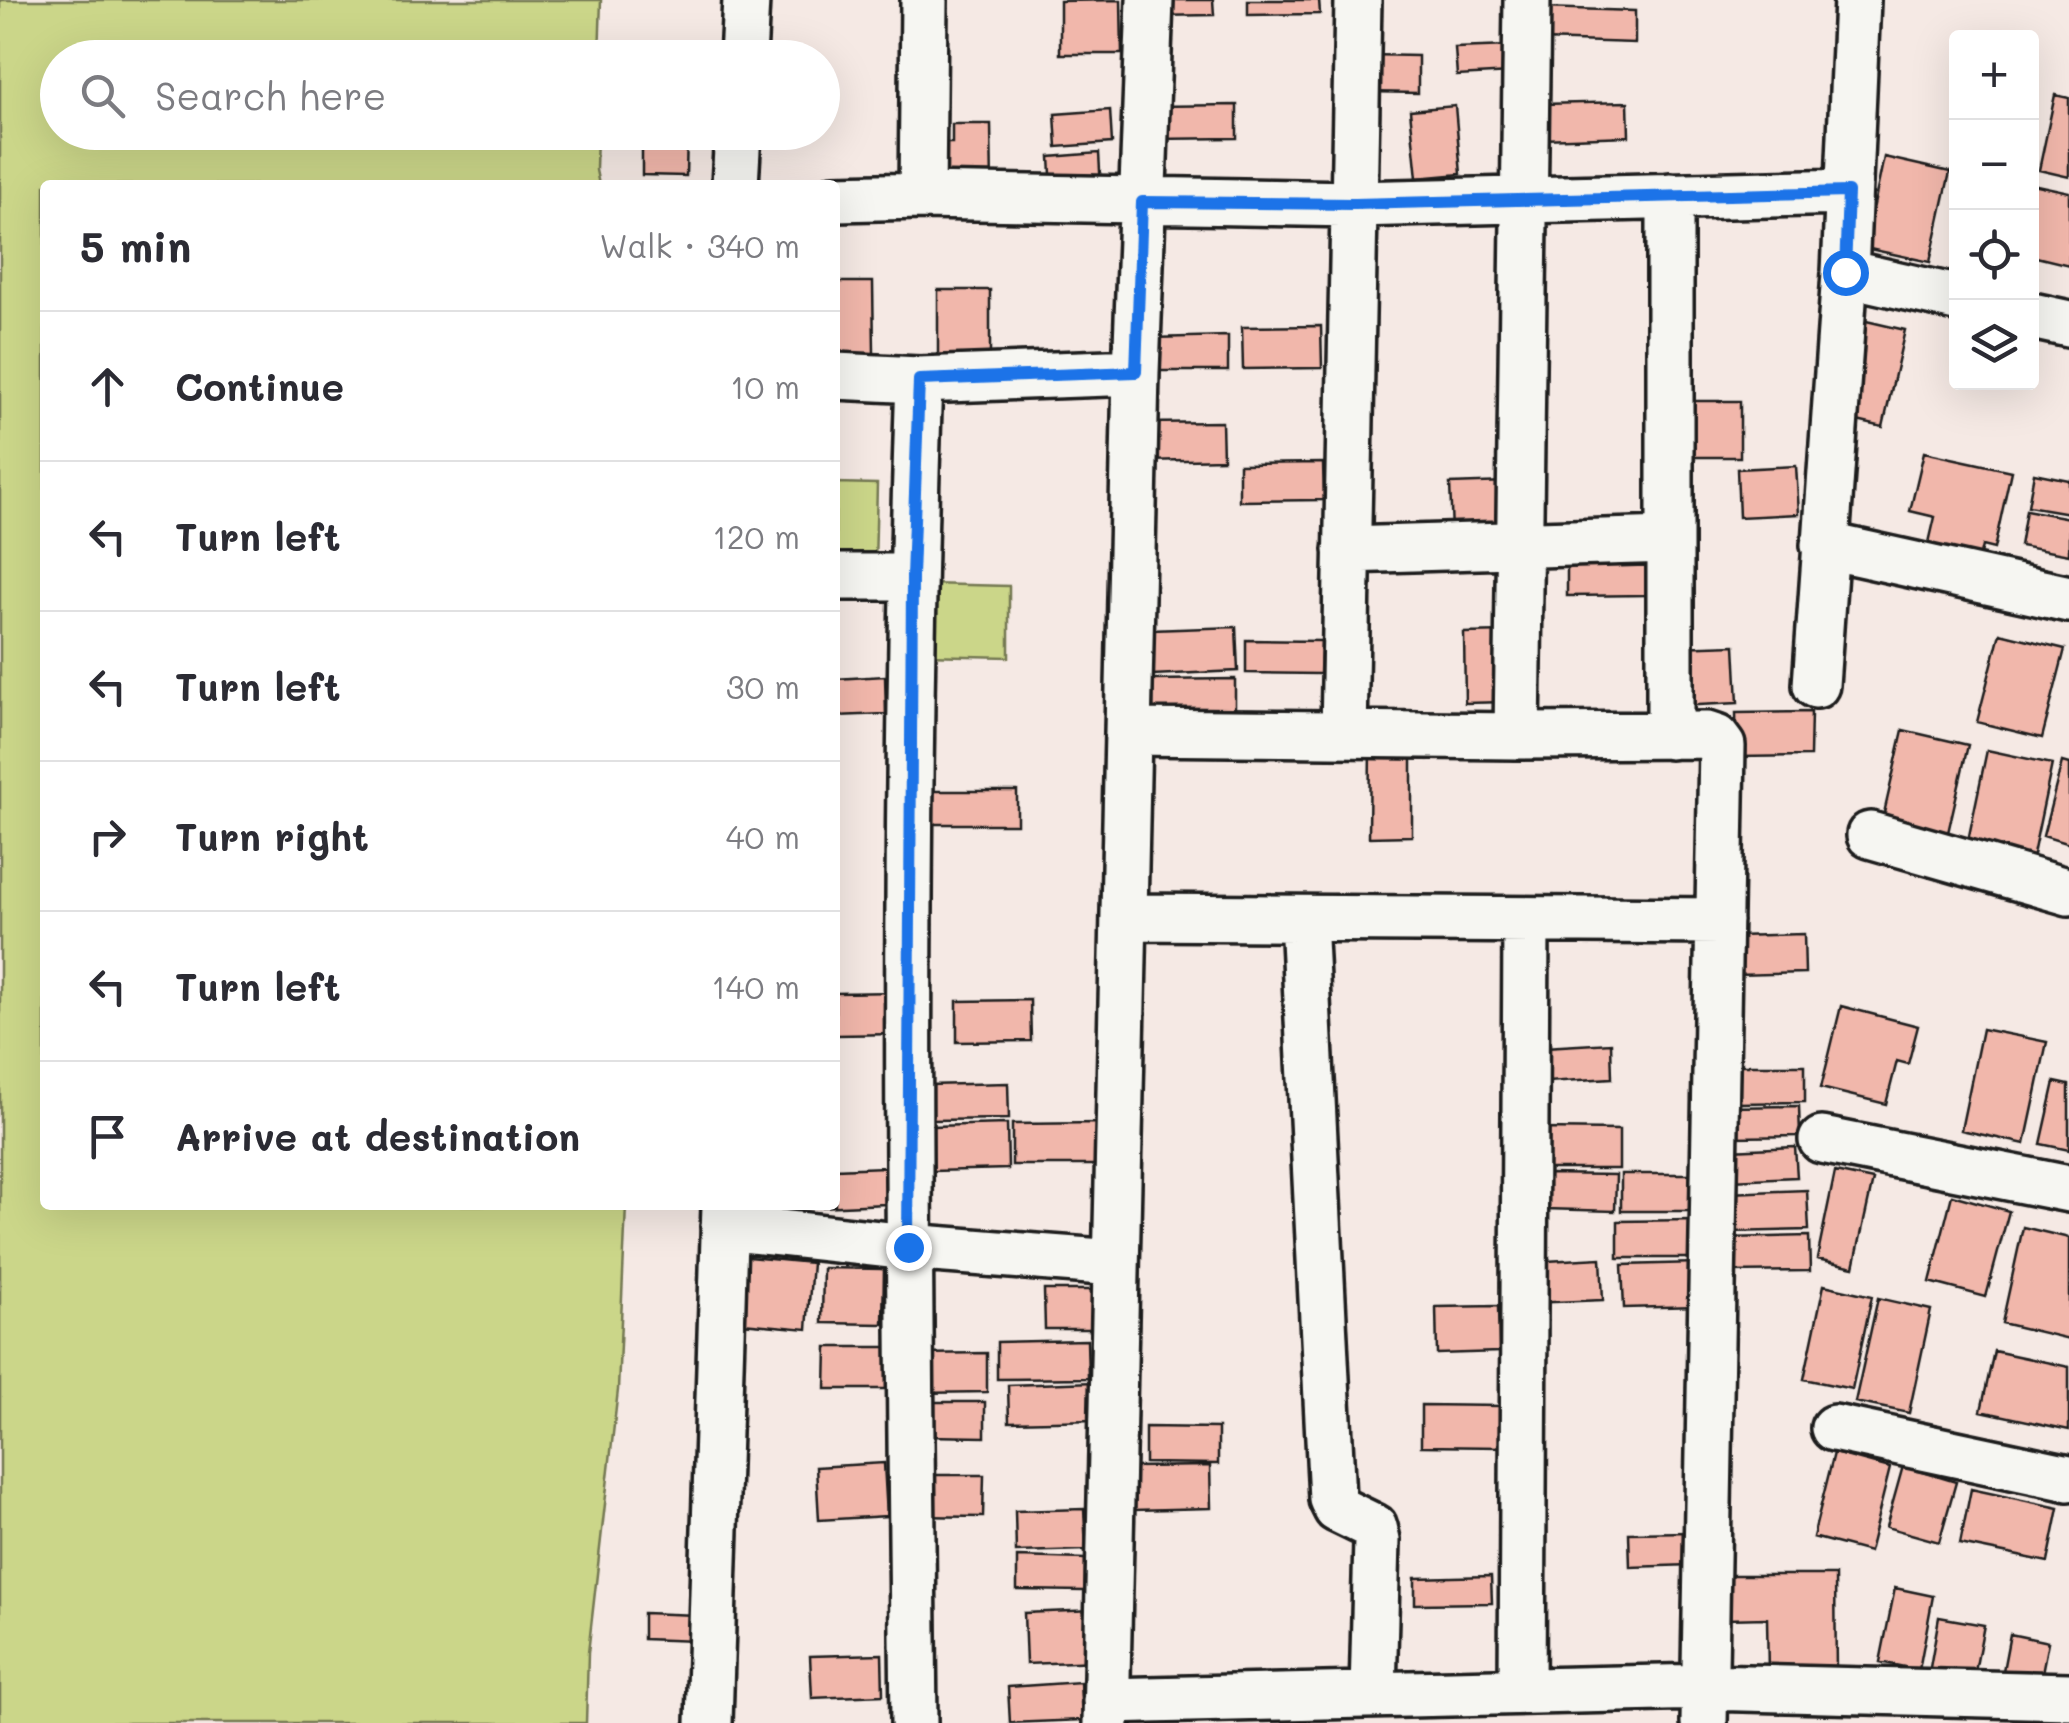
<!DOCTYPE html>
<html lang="en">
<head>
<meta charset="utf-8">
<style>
  :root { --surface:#fff; --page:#f7f7f7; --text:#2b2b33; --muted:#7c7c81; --line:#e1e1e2 }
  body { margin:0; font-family:Mali,sans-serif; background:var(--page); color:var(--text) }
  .controls { position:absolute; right:30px; top:30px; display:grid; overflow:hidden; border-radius:10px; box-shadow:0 10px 40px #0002 }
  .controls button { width:90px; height:90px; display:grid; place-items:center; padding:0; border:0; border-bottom:2px solid var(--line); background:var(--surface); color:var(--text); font:50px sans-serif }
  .stop { position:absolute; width:30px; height:30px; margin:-22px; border:8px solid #1a73e8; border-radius:50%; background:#fff }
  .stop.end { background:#1a73e8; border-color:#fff; box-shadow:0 2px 10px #0008 }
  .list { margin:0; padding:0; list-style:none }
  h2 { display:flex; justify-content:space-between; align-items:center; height:130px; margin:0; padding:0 40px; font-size:42px }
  h2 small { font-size:32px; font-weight:400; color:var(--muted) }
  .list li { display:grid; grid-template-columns:65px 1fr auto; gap:30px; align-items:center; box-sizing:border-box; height:150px; padding:0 40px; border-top:2px solid var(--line) }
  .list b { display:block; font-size:38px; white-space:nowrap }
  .list em { font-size:32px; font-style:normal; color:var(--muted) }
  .icon { flex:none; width:55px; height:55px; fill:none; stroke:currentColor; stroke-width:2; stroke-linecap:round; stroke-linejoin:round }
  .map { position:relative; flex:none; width:2069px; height:1723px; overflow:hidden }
  .search { position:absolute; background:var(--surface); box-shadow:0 10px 40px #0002; left:40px; top:40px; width:800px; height:110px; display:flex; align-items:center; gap:25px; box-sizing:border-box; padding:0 35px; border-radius:55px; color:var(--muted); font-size:38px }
  .panel { position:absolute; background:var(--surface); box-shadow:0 10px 40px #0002; left:40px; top:180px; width:800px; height:1030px; border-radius:10px }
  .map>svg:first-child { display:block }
  .green { fill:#cbd689; stroke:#747952; stroke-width:2.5 }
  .building { fill:#f1b7ab; stroke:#1c1c1c; stroke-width:2.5 }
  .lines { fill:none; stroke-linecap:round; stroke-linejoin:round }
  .street-casing { stroke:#1c1c1c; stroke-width:52 }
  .street { stroke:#f6f6f2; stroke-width:45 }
  .route { stroke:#1a73e8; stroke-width:12 }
</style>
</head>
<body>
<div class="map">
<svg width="2069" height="1723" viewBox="0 0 2069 1723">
  <rect width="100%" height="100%" fill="#f5e9e4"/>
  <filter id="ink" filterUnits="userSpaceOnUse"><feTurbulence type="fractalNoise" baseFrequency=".01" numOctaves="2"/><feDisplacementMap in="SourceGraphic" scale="20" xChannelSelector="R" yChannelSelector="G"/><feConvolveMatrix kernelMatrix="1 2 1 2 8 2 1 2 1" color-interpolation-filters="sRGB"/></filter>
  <g filter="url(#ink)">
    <path class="green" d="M0 0H601L599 57 58 58V132L597 133 596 170 599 185H45V1205H626L618 1390 588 1653 586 1723H0Z
      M835 483 877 484 875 566 835 565Z
      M926 584 1009 586V657L925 655Z"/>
    <path class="building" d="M1121 0 1122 54H1060V1Z
      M1156 0H1213L1214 15 1156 16Z
      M1248 0H1319L1320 14 1248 15Z
      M1542 8 1635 11V43L1542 40Z
      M1510 46 1511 73 1457 76 1455 48Z
      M1368 55 1418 56V93L1367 92Z
      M2055 95 2069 98V177L2039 170Z
      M1628 102 1629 136 1542 139 1541 104Z
      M1237 105V138L1153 139V106Z
      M1455 106 1461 174 1417 178 1410 110Z
      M1110 110 1112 143 1057 147 1055 114Z
      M952 124H991L992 188 933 178V143H952Z
      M642 132H687L686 176 642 175Z
      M1099 153 1101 189 1052 192 1050 157Z
      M1884 157 1950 172 1930 262 1865 248Z
      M2032 184 2069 192V265L2032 256Z
      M836 282H873L874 354H836Z
      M938 290H990V360H938Z
      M1862 320 1905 330 1883 427 1840 417Z
      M1321 326 1322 368 1243 369 1242 327Z
      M1228 336V371H1152L1151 338Z
      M1682 401H1740V457H1682Z
      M1222 422 1223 459 1147 461 1145 423Z
      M1924 452 2011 471 1994 549 1982 546 1979 559 1928 547 1935 517 1910 511Z
      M1323 463 1324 500 1239 501V464Z
      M1796 466 1799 514 1739 517 1737 469Z
      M2034 473 2069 480V513L2028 506Z
      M1507 482 1509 529 1452 531 1450 484Z
      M2026 510 2069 518V555L2020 546Z
      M1648 549 1649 595 1567 596V550Z
      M1236 627 1238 671 1152 675 1151 630Z
      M1506 632 1507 702 1465 703 1464 633Z
      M2000 633 2065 649 2042 738 1977 722Z
      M1246 640 1321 641 1320 674 1246 673Z
      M1735 645 1738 703 1678 706 1676 647Z
      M885 676 886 714 835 716V679Z
      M1235 679V714H1153V680Z
      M1811 712 1810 756 1737 757 1736 713Z
      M1903 730 1968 745 1947 837 1882 822Z
      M1370 745H1412V836L1369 837Z
      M1987 750 2052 764 2030 869 1965 855Z
      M2062 762 2069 764V844L2043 836Z
      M927 791H1017V824H927Z
      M1804 934 1805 973 1736 975 1735 936Z
      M899 992 900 1034 835 1035V993Z
      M1030 1000 1031 1041 957 1042V1001Z
      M1841 1006 1918 1026 1908 1064 1897 1061 1886 1104 1821 1088Z
      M1982 1029 2047 1042 2025 1144 1961 1130Z
      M1611 1043 1612 1078 1547 1082 1545 1047Z
      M1736 1065H1805V1102L1737 1103Z
      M2055 1082 2069 1085V1150L2041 1144Z
      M1008 1083 1009 1119 928 1120 927 1085Z
      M1799 1106 1800 1136 1731 1137 1730 1107Z
      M1102 1123V1165H1012V1124Z
      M1007 1124 1008 1169 932 1171 931 1126Z
      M1540 1129 1619 1130V1169H1540Z
      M1795 1147 1797 1177 1731 1180 1730 1150Z
      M884 1167 886 1204 818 1207 835 1205V1169Z
      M1835 1172 1873 1180 1854 1267 1817 1259Z
      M1546 1174 1616 1175 1615 1211 1545 1209Z
      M1621 1174H1696V1211H1621Z
      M1807 1190 1809 1230 1730 1232 1728 1193Z
      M1952 1195 2009 1211 1986 1297 1930 1282Z
      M1693 1220V1258H1618V1221Z
      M2023 1227 2069 1238V1339L2002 1323Z
      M1809 1236 1810 1271 1727 1272V1238Z
      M748 1257 812 1263 807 1329 742 1323Z
      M1601 1258 1603 1300 1530 1303 1528 1262Z
      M1697 1263 1698 1306 1624 1308 1622 1265Z
      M823 1268 884 1269 883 1324 822 1323Z
      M1824 1285 1872 1296 1852 1389 1804 1379Z
      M1044 1290H1092V1329H1045Z
      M1878 1298 1931 1310 1909 1413 1855 1402Z
      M1498 1306 1499 1352 1437 1354 1436 1307Z
      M1087 1340 1088 1378 997 1379V1342Z
      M827 1347H891L890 1389H826Z
      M1994 1351 2069 1367V1430L1981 1411Z
      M987 1353V1392L918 1393V1354Z
      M1095 1382 1097 1420 1009 1422 1008 1385Z
      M926 1402H985V1437L926 1436Z
      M1421 1405 1502 1406 1501 1447 1421 1446Z
      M1145 1427 1218 1428V1464L1145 1463Z
      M1834 1453 1890 1468 1869 1552 1813 1537Z
      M884 1463 887 1516 819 1520 816 1467Z
      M1210 1466 1211 1508 1133 1510 1132 1467Z
      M1903 1466 1956 1482 1939 1542 1886 1527Z
      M915 1475H984L983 1517 915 1516Z
      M1971 1489 2059 1508 2048 1562 1960 1544Z
      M1084 1509 1086 1550 1016 1552 1015 1511Z
      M1690 1532 1691 1565 1630 1567 1629 1533Z
      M1017 1557 1085 1559V1591L1017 1590Z
      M1725 1575H1835L1836 1673H1768L1767 1618 1725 1619Z
      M1491 1576 1492 1603 1415 1604V1578Z
      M1895 1588 1933 1596 1919 1670 1880 1662Z
      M1094 1610 1097 1661 1026 1664 1024 1613Z
      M643 1613 697 1615 696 1641 643 1639Z
      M1939 1617 1984 1625 1973 1682 1929 1673Z
      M2010 1634 2048 1642 2040 1683 2002 1676Z
      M882 1654 883 1695 812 1698 810 1656Z
      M1080 1682 1082 1720 1010 1723 1008 1687Z"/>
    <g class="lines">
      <defs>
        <path id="street" d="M743 58 746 0
          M735 185 738 132
          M922 196 924 0
          M1670 196V736
          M835 198 922 196 1354 204 1848 192
          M1845 273 1956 298
          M2032 316 2069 324
          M835 376 919 380 1136 372
          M1824 545 2069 599
          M1347 550 1670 540
          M835 577H912
          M1816 685 1845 273 1857 0
          M1128 732 1517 736 1707 735 1716 738 1722 746 1704 1723
          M1344 734 1358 0
          M1517 736 1527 0
          M1870 835 2069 892
          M1124 917 1719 921
          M1303 919 1332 1499 1337 1509 1374 1527 1377 1540 1373 1693
          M1822 1140 2069 1189
          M724 1227 908 1247 1115 1263
          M1834 1428 2069 1478
          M1522 1689 1526 922
          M1106 1701 1705 1687 2069 1696
          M709 1723 725 1205
          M914 1723C909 1276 903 827 919 380
          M1106 1723 1136 372 1150 0"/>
      </defs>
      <use href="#street" class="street-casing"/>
      <use href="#street" class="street"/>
    </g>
  </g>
  <g class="lines" filter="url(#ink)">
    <path class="route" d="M908 1247 912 577 919 380 1136 372 1142 202 1354 204 1848 192 1845 272"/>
  </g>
</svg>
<div class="controls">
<button>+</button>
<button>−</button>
<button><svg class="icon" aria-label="locate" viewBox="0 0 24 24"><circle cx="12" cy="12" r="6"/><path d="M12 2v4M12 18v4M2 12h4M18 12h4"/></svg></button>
<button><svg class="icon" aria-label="layers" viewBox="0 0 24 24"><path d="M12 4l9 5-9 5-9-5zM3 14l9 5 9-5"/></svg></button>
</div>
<div class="stop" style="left:1845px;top:272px"></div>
<div class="stop end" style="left:908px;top:1247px"></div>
<div class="search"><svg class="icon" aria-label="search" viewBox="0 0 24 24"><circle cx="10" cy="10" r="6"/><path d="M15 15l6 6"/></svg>Search here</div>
<section class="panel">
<h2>5 min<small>Walk · 340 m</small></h2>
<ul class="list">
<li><svg class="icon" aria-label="ahead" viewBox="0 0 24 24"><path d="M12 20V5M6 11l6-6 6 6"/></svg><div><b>Continue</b></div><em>10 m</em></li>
<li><svg class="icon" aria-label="left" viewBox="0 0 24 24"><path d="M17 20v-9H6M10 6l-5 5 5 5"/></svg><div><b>Turn left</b></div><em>120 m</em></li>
<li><svg class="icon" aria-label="left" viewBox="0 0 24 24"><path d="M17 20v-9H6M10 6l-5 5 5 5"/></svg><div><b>Turn left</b></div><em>30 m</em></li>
<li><svg class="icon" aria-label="right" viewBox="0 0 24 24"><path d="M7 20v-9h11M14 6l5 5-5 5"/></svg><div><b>Turn right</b></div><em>40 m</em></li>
<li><svg class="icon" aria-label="left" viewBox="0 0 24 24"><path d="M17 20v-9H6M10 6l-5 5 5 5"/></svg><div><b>Turn left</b></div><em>140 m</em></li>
<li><svg class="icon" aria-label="arrive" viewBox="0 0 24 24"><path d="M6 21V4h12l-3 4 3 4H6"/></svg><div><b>Arrive at destination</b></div></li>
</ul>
</section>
</div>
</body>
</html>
